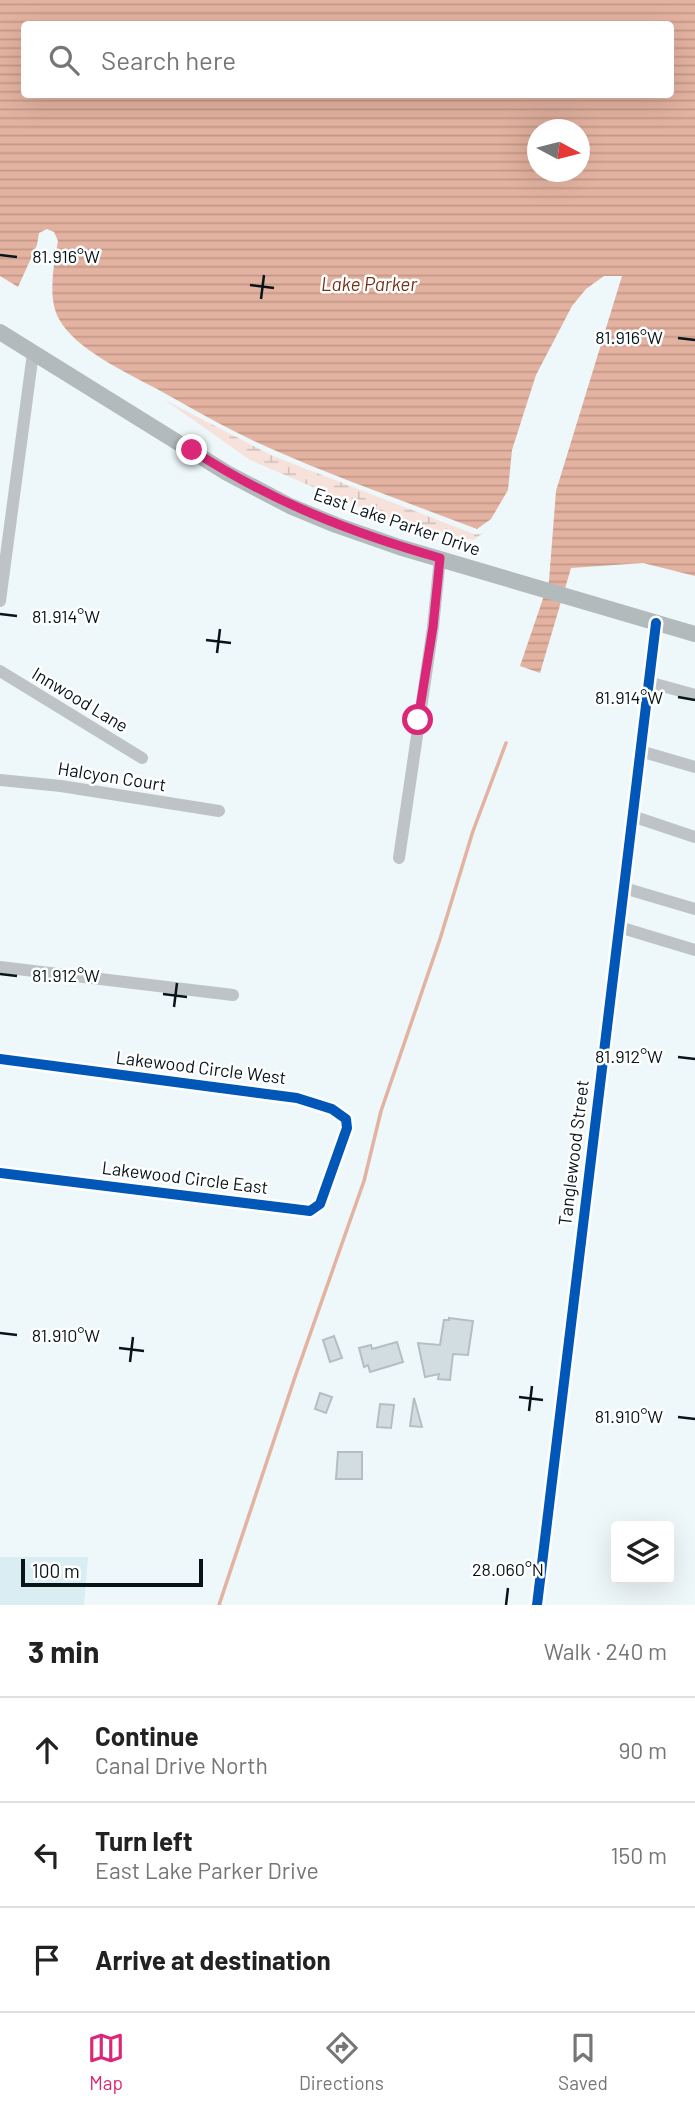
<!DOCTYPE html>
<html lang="en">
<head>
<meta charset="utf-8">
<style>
  :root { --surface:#fff; --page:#f6f6f6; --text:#222; --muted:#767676; --line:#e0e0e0; --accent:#db2777 }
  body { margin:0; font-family:Barlow,sans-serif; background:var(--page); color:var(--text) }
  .controls { position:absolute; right:21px; bottom:21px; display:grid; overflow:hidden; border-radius:7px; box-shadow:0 7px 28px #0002 }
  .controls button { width:63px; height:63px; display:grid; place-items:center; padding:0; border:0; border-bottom:2px solid var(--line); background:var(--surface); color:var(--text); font:35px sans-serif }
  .compass { position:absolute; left:527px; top:119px; width:63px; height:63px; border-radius:50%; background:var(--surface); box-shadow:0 7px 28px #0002; rotate:97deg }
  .scale { position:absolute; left:21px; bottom:18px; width:182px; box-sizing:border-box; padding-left:7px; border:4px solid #071519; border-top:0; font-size:19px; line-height:24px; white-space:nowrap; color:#071519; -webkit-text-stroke:5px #fff; paint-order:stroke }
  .stop { position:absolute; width:21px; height:21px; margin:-16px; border:5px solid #db2777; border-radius:50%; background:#fff }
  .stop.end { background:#db2777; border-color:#fff; box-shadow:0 2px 7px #0008 }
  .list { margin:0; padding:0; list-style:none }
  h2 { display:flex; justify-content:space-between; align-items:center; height:91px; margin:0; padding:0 28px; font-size:30px }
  h2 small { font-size:23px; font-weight:400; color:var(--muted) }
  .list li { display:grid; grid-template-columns:46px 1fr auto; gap:21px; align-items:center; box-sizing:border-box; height:105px; padding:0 28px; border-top:2px solid var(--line) }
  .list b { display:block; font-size:26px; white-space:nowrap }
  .list p { margin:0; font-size:23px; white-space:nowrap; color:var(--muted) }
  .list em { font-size:23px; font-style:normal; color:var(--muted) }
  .icon { flex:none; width:38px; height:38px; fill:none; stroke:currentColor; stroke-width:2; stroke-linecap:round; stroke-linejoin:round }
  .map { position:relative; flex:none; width:695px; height:1605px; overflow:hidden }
  .search { position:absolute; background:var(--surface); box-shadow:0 7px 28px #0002; left:21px; right:21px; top:21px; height:77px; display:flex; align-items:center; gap:18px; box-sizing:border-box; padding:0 24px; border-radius:7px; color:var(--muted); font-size:26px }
  .sheet { height:406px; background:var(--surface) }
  nav { display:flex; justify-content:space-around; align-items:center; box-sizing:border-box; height:98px; border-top:2px solid var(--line); background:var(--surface); font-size:19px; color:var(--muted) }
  nav a { display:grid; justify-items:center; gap:4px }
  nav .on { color:var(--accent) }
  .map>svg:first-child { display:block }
  .built { fill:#d9edf3 }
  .wetland { fill:url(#wetland-marsh) }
  .water { fill:url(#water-rules); fill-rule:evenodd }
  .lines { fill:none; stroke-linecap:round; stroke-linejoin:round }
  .stream { stroke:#e4b2a0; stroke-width:3.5 }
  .building { fill:#d2dde1; stroke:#b4bfc2; stroke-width:2 }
  .street { stroke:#bec4c5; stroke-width:12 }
  .secondary { stroke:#b2babc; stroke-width:16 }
  .cycleway-casing { stroke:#fff; stroke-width:15 }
  .cycleway { stroke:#0057b8; stroke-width:10 }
  .route { stroke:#db2777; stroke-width:9 }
  .ticks { fill:none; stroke:#071519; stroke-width:2.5 }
  .labels { text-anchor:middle; stroke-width:5; stroke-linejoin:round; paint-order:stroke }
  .street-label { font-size:18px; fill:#071519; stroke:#fff }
  .water-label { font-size:19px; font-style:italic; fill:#753216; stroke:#fff }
  .ticks-label { font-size:18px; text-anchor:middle; fill:#071519; stroke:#fff; stroke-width:5; stroke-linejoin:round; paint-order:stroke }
</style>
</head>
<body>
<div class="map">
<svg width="695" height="1605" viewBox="0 0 695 1605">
  <defs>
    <pattern id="wetland-marsh" width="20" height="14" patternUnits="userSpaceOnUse" patternTransform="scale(1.75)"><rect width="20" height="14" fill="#f7e2db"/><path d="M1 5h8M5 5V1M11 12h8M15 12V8" fill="none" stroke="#d2c1bb"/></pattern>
    <pattern id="water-rules" width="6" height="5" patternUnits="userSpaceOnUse" patternTransform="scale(1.75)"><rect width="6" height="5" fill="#e4b2a0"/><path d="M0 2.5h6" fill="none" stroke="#c29889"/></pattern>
  </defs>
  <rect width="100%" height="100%" fill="#eef7fa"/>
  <path class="built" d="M0 1557H88L84 1605H0Z"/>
  <path class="wetland" d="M165 400 273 456 474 534H481L491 526 474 540 404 526 250 460Z"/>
  <path class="water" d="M0 0H695V576L643 563 571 568 540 673 520 666 549 581 556 491 622 276H604L586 289 572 306 536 375 512 450 508 490 491 519 477 529C409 503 340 479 274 450 234 433 195 410 157 389 126 372 76 350 59 319 47 298 54 263 58 241L54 232 47 229 39 233 37 245 18 287 0 276ZM24 24H670V94H24ZM538 130H580V172H538Z"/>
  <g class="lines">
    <path class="stream" d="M219 1605 295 1377 364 1181 381 1111 440 939 473 831 506 743"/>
  </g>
  <path class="building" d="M449 1318 473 1321 468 1355 453 1354 450 1380 438 1379 439 1374 425 1377 418 1343 440 1345 444 1320H449Z
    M334 1336 342 1358 330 1362 323 1340Z
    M397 1342 403 1362 370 1372 368 1365 364 1367 359 1348 371 1345 372 1349Z
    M320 1393 332 1397 326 1413 315 1409Z
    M414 1398 422 1427 410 1426Z
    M380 1404 394 1405 391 1428 377 1427Z
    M338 1452H362V1479H336Z"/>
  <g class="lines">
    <path class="street" d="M0 601 33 353
      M0 671 142 758
      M648 682 695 695
      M640 751 695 767
      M0 780 61 786 219 811
      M632 816 695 837
      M399 858 433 627 440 558
      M624 888 695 909
      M619 927 695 950
      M0 967 233 995
      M0 1059 297 1098 332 1109 346 1119 347 1128 320 1204 310 1211 0 1173
      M537 1605 656 623"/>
    <path class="secondary" d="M0 332 227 473 290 506 336 525 399 547 695 634"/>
    <defs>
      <path id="cycleway" d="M0 1059 297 1098 332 1109 346 1119 347 1128 320 1204 310 1211 0 1173
        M537 1605 656 623"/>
    </defs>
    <use href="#cycleway" class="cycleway-casing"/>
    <use href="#cycleway" class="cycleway"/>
  </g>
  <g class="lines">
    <path class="route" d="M192 450C270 501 352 533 440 558L433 627 418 720"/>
  </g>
  <path class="ticks" d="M0 255 17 257M250 285 274 288M261 299 264 275M678 338 695 340M0 614 17 616M206 640 231 643M217 653 220 629M678 697 695 700M0 974 17 976M163 994 187 997M174 1007 177 983M678 1057 695 1059M0 1333 17 1335M119 1348 144 1351M130 1362 133 1337M519 1397 543 1400M529 1411 532 1386M678 1417 695 1419M506 1605 508 1588"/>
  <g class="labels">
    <g class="street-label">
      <text transform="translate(397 522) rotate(19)" y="6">East Lake Parker Drive</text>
      <text transform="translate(80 700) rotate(31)" y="6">Innwood Lane</text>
      <text transform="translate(112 777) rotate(9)" y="6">Halcyon Court</text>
      <text transform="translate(201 1068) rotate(7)" y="6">Lakewood Circle West</text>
      <text transform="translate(574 1153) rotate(-83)" y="6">Tanglewood Street</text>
      <text transform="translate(185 1178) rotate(7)" y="6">Lakewood Circle East</text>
    </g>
    <g class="water-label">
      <text x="369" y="291">Lake Parker</text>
    </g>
  </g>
  <g class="ticks-label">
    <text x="66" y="263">81.916°W</text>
    <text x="629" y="344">81.916°W</text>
    <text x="66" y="623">81.914°W</text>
    <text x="629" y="704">81.914°W</text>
    <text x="66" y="982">81.912°W</text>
    <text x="629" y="1063">81.912°W</text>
    <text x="66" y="1342">81.910°W</text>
    <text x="629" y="1423">81.910°W</text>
    <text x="508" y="1576">28.060°N</text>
  </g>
</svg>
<div class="controls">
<button><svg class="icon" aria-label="layers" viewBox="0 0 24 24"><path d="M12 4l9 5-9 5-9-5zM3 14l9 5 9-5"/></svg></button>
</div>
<svg class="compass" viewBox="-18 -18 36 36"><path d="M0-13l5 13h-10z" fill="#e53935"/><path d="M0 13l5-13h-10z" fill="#767676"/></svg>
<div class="scale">100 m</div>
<div class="stop" style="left:418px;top:720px"></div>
<div class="stop end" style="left:192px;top:450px"></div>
<div class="search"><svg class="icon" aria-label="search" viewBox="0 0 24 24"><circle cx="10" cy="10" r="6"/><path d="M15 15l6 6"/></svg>Search here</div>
</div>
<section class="sheet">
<h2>3 min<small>Walk · 240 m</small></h2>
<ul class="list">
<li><svg class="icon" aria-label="ahead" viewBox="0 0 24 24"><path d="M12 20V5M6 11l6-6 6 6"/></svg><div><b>Continue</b><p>Canal Drive North</p></div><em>90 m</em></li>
<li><svg class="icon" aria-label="left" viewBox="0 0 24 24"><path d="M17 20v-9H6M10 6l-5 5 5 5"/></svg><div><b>Turn left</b><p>East Lake Parker Drive</p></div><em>150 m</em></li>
<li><svg class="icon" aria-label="arrive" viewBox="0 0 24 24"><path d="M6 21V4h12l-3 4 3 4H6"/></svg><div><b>Arrive at destination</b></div></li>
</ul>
</section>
<nav>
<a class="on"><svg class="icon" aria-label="map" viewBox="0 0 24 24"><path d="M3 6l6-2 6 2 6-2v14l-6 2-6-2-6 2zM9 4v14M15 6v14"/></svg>Map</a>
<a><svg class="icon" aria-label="directions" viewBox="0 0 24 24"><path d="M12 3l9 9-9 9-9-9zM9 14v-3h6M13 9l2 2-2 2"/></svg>Directions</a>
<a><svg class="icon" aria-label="saved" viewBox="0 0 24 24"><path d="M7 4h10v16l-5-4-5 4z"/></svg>Saved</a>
</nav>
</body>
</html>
